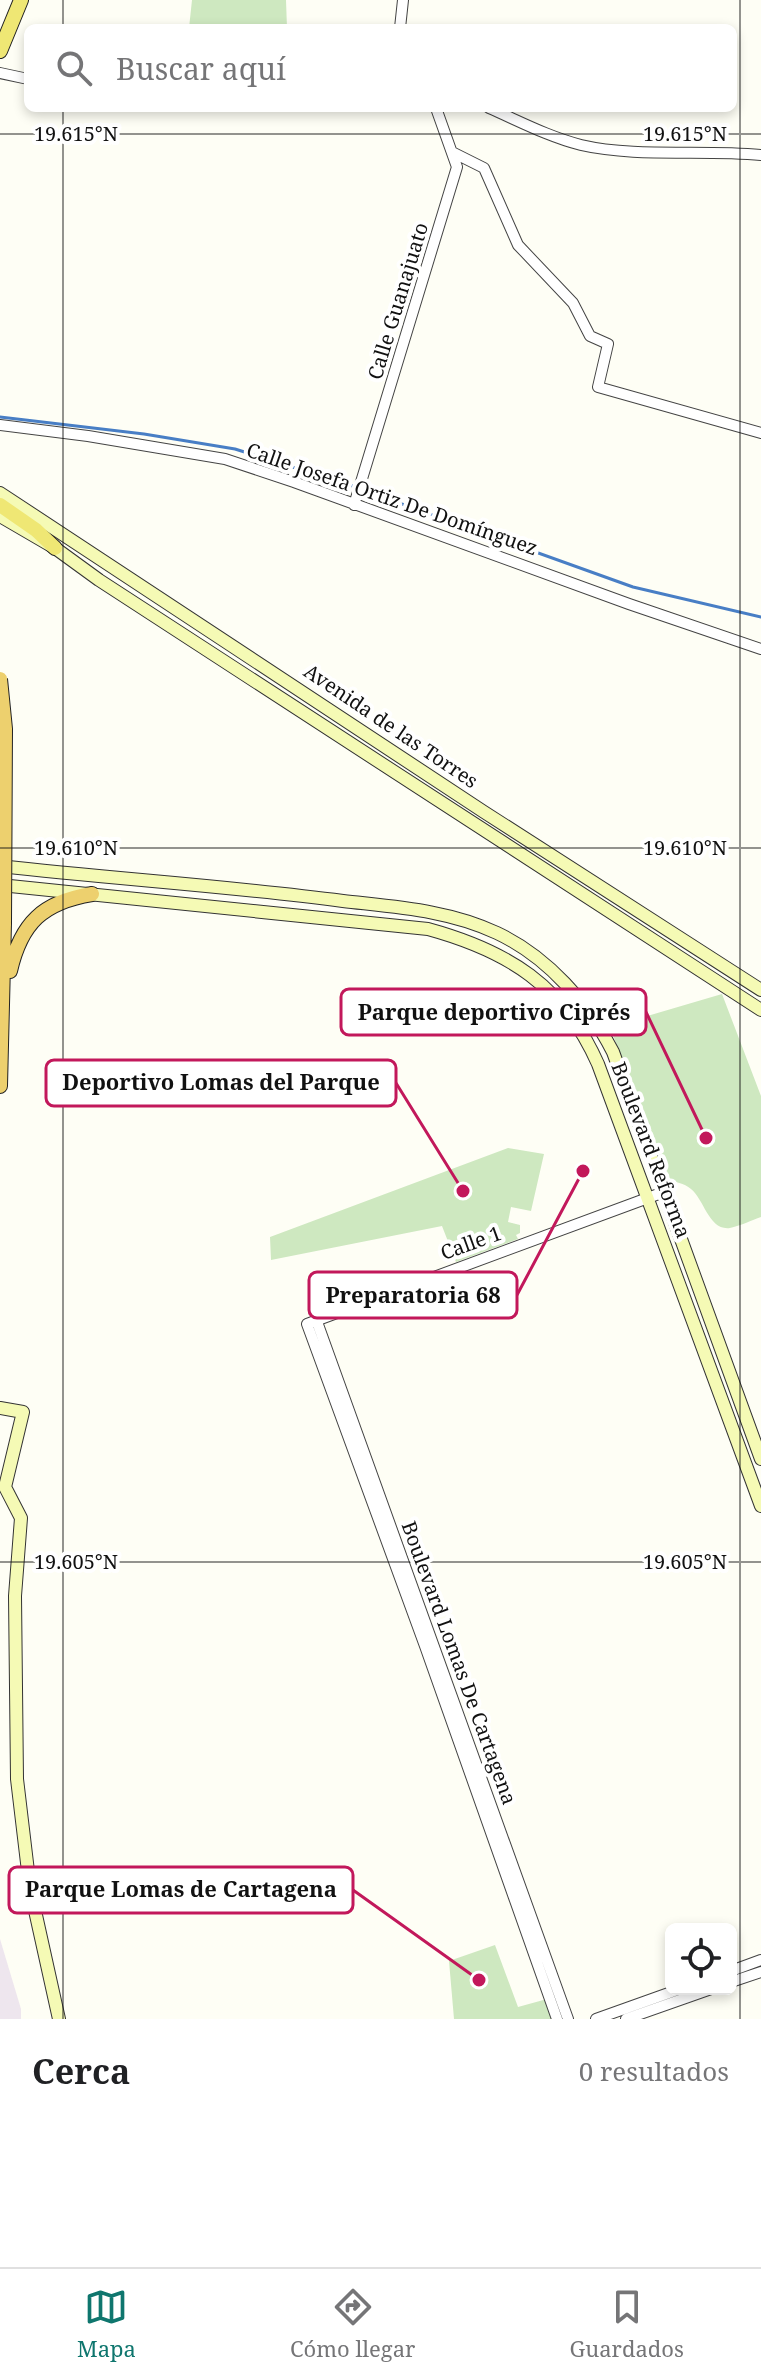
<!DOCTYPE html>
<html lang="es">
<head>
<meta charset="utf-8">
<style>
  :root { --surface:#fff; --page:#f6f6f6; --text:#202124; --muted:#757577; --line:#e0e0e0; --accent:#0f766e }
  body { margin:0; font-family:"Noto Serif",serif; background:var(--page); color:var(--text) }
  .controls { position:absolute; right:24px; bottom:24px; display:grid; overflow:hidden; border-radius:12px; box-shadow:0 4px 12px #0003 }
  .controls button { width:72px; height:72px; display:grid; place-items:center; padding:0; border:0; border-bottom:2px solid var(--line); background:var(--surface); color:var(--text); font:40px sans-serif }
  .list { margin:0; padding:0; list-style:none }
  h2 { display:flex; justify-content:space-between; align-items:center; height:104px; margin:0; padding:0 32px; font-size:34px }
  h2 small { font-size:26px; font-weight:400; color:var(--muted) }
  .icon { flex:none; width:44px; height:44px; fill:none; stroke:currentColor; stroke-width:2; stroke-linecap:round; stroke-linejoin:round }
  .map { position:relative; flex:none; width:761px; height:2019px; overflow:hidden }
  .search { position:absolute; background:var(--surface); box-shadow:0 4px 12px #0003; left:24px; right:24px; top:24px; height:88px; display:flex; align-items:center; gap:20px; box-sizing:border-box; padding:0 28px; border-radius:12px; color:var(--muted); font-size:30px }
  .sheet { height:248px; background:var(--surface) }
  nav { display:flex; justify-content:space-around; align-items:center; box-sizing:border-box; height:112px; border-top:2px solid var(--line); background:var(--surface); font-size:22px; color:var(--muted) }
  nav a { display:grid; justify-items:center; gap:4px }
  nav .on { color:var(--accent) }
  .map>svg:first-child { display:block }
  .industrial { fill:#eee6ee }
  .green { fill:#cee8c0 }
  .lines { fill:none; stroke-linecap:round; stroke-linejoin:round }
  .stream { stroke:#487ec5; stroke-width:3 }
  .tertiary-casing { stroke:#444; stroke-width:12 }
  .secondary-casing { stroke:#333; stroke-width:14 }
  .primary-casing { stroke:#222; stroke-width:16 }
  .trunk-casing { stroke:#222; stroke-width:16 }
  .tertiary { stroke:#fff; stroke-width:10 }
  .secondary { stroke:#f5fab5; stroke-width:12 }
  .primary { stroke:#efe774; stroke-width:14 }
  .trunk { stroke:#edd06e; stroke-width:14 }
  .trunk-bridge-casing { stroke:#222; stroke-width:16; stroke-linecap:butt }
  .trunk-bridge { stroke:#edd06e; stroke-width:14 }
  .ticks { fill:none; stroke:#111; stroke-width:2; stroke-opacity:0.45 }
  .labels { text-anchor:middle; stroke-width:8; stroke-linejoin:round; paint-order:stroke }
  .street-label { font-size:20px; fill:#111; stroke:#fff }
  .ticks-label { font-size:20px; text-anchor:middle; fill:#111; stroke:#fff; stroke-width:8; stroke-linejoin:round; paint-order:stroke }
  .leader { fill:none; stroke:#c2185b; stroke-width:3 }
  .callout-dot { fill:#c2185b; stroke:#fff; stroke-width:3 }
  .callout { fill:#fff; stroke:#c2185b; stroke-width:3 }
  .callout-label { font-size:22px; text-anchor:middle; font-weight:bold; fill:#111 }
</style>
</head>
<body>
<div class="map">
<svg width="761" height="2019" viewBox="0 0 761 2019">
  <rect width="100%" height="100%" fill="#fefef5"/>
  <path class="industrial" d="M0 1939 21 2009V2019H0Z"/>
  <path class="green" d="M192 0H286L287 28H189Z
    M722 994 761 1096V1217C752 1220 740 1226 730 1228 709 1231 704 1199 691 1189 684 1183 675 1182 667 1179L610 1027Z
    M508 1148 544 1154 531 1211 511 1207 508 1222 520 1225V1233L516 1235 518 1239 456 1262 442 1226 271 1260 270 1237Z
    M495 1945 518 2007 547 1999 555 2019H454L449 1961Z"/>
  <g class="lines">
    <path class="stream" d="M0 417 144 434 235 449 356 487
      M363 490 633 587 761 617"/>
    <defs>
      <path id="tertiary" d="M400 28 403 0
        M0 73 28 79
        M489 108C519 121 549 137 581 145 637 158 703 149 761 155
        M452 152 484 168 518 245 573 303 590 336 608 344 598 387 761 433
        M0 425 88 436 225 459 294 482 629 604 761 649
        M354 505 457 167 436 108
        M316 1319 568 2019
        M731 1971 761 1960
        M731 1982 761 1972
        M557 2019 425 1646 307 1324 664 1192
        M596 2019 680 1989
        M626 2019 711 1989"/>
      <path id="secondary" d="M0 493 484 812 761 990
        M0 516 55 548 99 580 761 1010
        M0 866C114 879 229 886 343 901 395 907 449 910 497 933 548 957 588 1003 613 1052L761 1459
        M0 885 428 929C508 951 563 985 598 1064L761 1506
        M0 1408 23 1412 5 1487 21 1518 15 1596 17 1779 30 1888 59 2019"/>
      <path id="primary" d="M0 51 21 0
        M0 505 36 530 55 548"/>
      <path id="trunk" d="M10 971C21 923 43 902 92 894
        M0 1086 4 923"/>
    </defs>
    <use href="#tertiary" class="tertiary-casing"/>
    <use href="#secondary" class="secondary-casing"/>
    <use href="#primary" class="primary-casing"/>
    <use href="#trunk" class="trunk-casing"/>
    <use href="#tertiary" class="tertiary"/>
    <use href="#secondary" class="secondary"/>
    <use href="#primary" class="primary"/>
    <use href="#trunk" class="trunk"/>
    <defs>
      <path id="trunk-bridge" d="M0 679 5 729 4 923"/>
    </defs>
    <use href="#trunk-bridge" class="trunk-bridge-casing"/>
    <use href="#trunk-bridge" class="trunk-bridge"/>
  </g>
  <path class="ticks" d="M63 0V28M740 0V2019M63 108V2019M0 134H761M0 848H761M0 1562H761"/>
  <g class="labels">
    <g class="street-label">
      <text transform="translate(398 301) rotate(-73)" y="7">Calle Guanajuato</text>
      <text transform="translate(392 499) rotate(19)" y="7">Calle Josefa Ortiz De Domínguez</text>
      <text transform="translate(391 726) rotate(34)" y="7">Avenida de las Torres</text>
      <text transform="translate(651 1150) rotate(69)" y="7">Boulevard Reforma</text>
      <text transform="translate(471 1243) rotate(-20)" y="7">Calle 1</text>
      <text transform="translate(459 1663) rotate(70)" y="7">Boulevard Lomas De Cartagena</text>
    </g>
  </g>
  <g class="ticks-label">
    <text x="76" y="141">19.615°N</text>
    <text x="685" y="141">19.615°N</text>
    <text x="76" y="855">19.610°N</text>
    <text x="685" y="855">19.610°N</text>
    <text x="76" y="1569">19.605°N</text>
    <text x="685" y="1569">19.605°N</text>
  </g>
  <path class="leader" d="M706 1138L646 1012M463 1191L396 1083M583 1171L517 1295M479 1980L353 1890"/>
  <g class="callout-dot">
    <circle cx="706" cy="1138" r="8"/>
    <circle cx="463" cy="1191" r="8"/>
    <circle cx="583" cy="1171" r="8"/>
    <circle cx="479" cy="1980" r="8"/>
  </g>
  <g class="callout">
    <rect x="341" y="989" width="305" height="46" rx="8"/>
    <rect x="46" y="1060" width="350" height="46" rx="8"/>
    <rect x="309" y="1272" width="208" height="46" rx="8"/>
    <rect x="9" y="1867" width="344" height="46" rx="8"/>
  </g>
  <g class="callout-label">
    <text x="494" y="1020">Parque deportivo Ciprés</text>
    <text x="221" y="1090">Deportivo Lomas del Parque</text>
    <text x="413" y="1303">Preparatoria 68</text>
    <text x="181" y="1897">Parque Lomas de Cartagena</text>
  </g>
</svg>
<div class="controls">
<button><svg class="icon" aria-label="locate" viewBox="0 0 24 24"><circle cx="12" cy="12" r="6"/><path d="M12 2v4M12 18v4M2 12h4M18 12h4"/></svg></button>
</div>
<div class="search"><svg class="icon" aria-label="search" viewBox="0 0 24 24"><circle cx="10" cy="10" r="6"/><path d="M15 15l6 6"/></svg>Buscar aquí</div>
</div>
<section class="sheet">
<h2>Cerca<small>0 resultados</small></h2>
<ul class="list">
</ul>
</section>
<nav>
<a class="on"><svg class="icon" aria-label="map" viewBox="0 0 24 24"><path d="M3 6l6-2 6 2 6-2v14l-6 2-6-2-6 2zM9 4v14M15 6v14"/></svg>Mapa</a>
<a><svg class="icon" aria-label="directions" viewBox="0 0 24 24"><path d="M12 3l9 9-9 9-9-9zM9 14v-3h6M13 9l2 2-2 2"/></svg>Cómo llegar</a>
<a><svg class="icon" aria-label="saved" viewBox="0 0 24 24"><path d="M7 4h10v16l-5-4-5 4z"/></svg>Guardados</a>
</nav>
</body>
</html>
